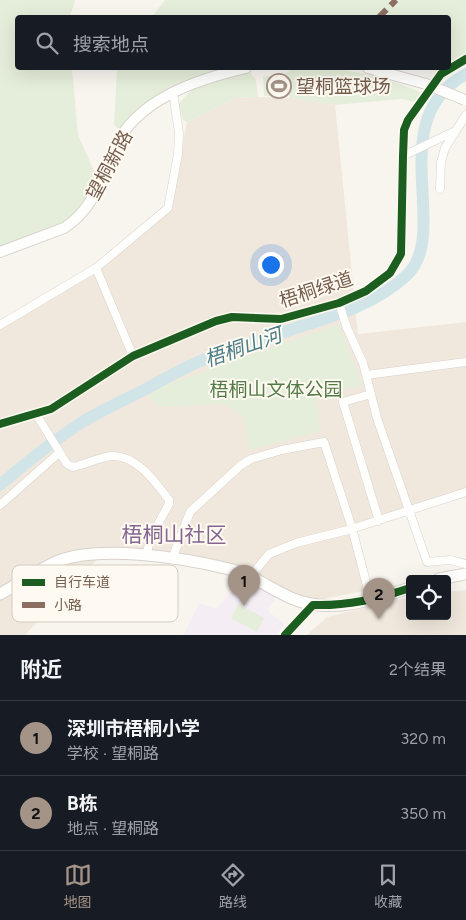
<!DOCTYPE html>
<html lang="zh">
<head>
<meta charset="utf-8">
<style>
  :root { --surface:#171b24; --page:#20242c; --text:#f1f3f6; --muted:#9ea1a6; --line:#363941; --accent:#a49387 }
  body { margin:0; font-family:Figtree,"Noto Sans SC",sans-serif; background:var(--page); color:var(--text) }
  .controls { position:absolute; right:15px; bottom:15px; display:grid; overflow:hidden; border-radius:5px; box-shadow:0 5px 20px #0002 }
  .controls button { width:45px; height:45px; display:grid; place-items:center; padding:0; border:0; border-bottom:1px solid var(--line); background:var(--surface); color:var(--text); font:25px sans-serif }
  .you { position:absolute; left:270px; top:264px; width:18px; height:18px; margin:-12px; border:4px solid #fff; border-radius:50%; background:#1a73e8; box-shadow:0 0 0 8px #1a73e833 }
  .badge { display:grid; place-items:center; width:32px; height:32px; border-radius:50%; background:var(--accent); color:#111; font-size:16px; font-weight:700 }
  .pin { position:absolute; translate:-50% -41px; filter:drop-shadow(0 1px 2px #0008) }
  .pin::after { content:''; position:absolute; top:26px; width:18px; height:15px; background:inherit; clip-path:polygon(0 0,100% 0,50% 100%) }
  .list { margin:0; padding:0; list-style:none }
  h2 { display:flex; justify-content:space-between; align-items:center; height:65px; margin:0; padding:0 20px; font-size:21px }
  h2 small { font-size:16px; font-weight:400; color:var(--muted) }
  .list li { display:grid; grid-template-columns:32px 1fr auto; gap:15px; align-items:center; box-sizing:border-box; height:75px; padding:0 20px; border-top:1px solid var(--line) }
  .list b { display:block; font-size:19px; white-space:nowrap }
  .list p { margin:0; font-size:16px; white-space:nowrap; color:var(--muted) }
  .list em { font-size:16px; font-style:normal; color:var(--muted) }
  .icon { flex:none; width:28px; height:28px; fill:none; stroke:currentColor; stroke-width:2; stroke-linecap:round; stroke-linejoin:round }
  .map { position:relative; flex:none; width:466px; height:635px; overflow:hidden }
  .search { position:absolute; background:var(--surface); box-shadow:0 5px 20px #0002; left:15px; right:15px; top:15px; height:55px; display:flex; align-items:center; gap:12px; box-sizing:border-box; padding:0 18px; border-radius:5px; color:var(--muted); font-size:19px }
  .sheet { height:215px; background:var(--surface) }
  nav { display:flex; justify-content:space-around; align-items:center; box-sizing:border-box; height:70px; border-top:1px solid var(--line); background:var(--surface); font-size:14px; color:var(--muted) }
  nav a { display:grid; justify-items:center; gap:2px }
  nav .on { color:var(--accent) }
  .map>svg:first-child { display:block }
  .residential { fill:#f0e8dd }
  .education { fill:#f5edf4 }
  .green { fill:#e5eeda }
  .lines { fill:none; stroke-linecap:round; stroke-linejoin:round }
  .river { stroke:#d1e5e8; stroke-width:12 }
  .minor-casing { stroke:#d8d2cd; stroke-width:9 }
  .tertiary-casing { stroke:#d8d2cd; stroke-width:12 }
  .secondary-casing { stroke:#d8d2cc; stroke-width:13 }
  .minor { stroke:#fefefd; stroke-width:8 }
  .tertiary { stroke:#fefefd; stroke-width:10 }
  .secondary { stroke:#fefefd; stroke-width:11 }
  .tertiary-bridge-casing { stroke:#d8d2cd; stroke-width:12; stroke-linecap:butt }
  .tertiary-bridge { stroke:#fefefd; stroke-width:10 }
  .quiet { stroke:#8d6e63; stroke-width:6; stroke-dasharray:12 6; stroke-linecap:butt }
  .cycleway-casing { stroke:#fefaf1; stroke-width:11 }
  .cycleway { stroke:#1b5e20; stroke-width:8 }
  .labels { text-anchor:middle; stroke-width:4; stroke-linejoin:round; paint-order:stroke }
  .poi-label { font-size:19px; fill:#765e4f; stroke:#fefaf1; text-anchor:start }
  .street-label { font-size:19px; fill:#765e4f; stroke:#fefaf1 }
  .park-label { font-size:19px; fill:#547b47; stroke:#fefaf1 }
  .water-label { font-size:20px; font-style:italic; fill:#497b88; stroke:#fefaf1 }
  .quarter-label { font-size:21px; fill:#846691; stroke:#fefaf1 }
  .key { fill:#fefaf1; stroke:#d5cbc0; stroke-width:1 }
  .key-label { font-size:14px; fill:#765e4f }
</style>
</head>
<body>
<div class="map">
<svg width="466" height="635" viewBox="0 0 466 635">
  <rect width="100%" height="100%" fill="#f8f5ef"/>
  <path class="residential" d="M258 97 290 98 335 105 358 334 466 322V495L353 533 364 591 323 599 288 594 244 566 106 550 25 635H0V328L99 268 170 208 187 122 236 98Z
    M466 590V635H307L327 617 410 597V616H447V592Z"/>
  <path class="education" d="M244 578 279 594 267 610 285 625 275 635H183L199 603 216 609Z"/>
  <path class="green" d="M0 0H75L70 17 18 18V68H72L78 135 95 173 97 187 64 228 0 247Z
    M165 0H466V55L449 66 448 18H151Z
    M117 68H231L168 92 122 129 117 128 114 124Z
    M314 68C355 69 385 77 422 93L413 102 402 99 335 105 290 98 289 95 264 96 263 76H282L291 69Z
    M250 72 256 80 258 97 236 98 187 122 183 120 179 104C192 83 227 73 250 72Z
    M339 324 362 385 316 397 320 431 249 450 244 418 224 404 159 407 148 396 163 386Z
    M238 604 264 618 257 632 231 618Z"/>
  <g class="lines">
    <path class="river" d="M0 485C27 462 54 440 84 421 103 410 124 400 144 390 162 380 180 370 198 362 232 348 267 338 302 326 340 314 376 303 406 276 453 233 381 120 466 74"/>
    <defs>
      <path id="minor" d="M403 156 455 131
        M440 189 441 162 445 148 466 115
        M96 268 133 356
        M339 303 347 328 363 363 377 418 427 562 450 560 466 564
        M0 325 96 268 168 208 178 154 179 133 173 92
        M366 375 466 362
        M371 394 343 402 379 521
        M36 414 67 464 73 467C85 464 99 458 111 456 136 454 156 483 169 500V504L153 533 146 554
        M0 424 51 409 133 356 216 321 232 317 281 319 339 303 366 291 390 273 401 254 403 156 404 130 408 120 441 74 466 59
        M0 505 59 453
        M172 559 190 512 241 465 251 459 282 450 324 442 352 528 371 601
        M250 577 269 554 296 543 348 530 466 492
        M285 635 313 605"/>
      <path id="tertiary" d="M368 68 426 84
        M0 252 64 228C94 209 101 179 114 149 136 99 198 79 246 68"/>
      <path id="secondary" d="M439 579 466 574
        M0 594C18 584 38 570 56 562 99 544 185 558 229 569 251 574 271 589 291 598 330 615 372 600 410 588"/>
    </defs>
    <use href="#minor" class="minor-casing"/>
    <use href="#tertiary" class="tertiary-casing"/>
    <use href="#secondary" class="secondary-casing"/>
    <use href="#minor" class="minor"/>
    <use href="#tertiary" class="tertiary"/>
    <use href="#secondary" class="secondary"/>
    <defs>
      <path id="tertiary-bridge" d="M426 84 465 100"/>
    </defs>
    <use href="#tertiary-bridge" class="tertiary-bridge-casing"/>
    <use href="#tertiary-bridge" class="tertiary-bridge"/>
    <path class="quiet" d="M378 18 396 0"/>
    <defs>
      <path id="cycleway" d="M0 424 51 409 133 356 216 321 232 317 281 319 339 303 366 291 390 273 401 254 403 156 404 130 408 120 441 74 466 59
        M285 635 313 605C348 606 377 599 410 588"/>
    </defs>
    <use href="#cycleway" class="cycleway-casing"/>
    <use href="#cycleway" class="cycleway"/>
  </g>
  <defs>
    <symbol id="stadium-ring" viewBox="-11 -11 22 22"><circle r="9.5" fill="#fefaf1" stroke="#a49387" stroke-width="1.5"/><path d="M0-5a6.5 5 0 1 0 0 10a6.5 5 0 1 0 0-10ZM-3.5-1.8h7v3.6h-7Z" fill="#a49387"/></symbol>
  </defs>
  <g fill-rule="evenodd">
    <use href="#stadium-ring" x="265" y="72" width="28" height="28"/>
  </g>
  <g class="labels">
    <g class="poi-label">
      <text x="296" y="93">望桐篮球场</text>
    </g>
    <g class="street-label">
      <text transform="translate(109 165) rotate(-62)" y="7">望桐新路</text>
      <text transform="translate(316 289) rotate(-18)" y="7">梧桐绿道</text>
    </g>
    <g class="park-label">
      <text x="276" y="396">梧桐山文体公园</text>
    </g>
    <g class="water-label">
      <text transform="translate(243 347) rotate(-19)" y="7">梧桐山河</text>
    </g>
    <g class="quarter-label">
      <text x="174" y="542">梧桐山社区</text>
    </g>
  </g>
  <rect x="12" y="565" width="166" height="57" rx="8" class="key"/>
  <rect x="22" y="579" width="23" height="7" fill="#1b5e20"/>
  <rect x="22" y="602" width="23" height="6" fill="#8d6e63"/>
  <g class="key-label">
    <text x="54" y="587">自行车道</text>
    <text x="54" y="610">小路</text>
  </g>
</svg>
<div class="controls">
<button><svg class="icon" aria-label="locate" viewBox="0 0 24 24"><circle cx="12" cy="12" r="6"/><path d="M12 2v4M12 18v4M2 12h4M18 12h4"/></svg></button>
</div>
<div class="you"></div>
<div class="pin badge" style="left:244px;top:606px">1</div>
<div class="pin badge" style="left:379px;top:619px">2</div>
<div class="search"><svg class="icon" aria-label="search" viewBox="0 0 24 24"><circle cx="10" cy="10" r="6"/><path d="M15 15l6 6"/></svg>搜索地点</div>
</div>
<section class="sheet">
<h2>附近<small>2个结果</small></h2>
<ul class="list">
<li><span class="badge">1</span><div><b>深圳市梧桐小学</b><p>学校 · 望桐路</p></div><em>320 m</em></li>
<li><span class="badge">2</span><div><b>B栋</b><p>地点 · 望桐路</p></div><em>350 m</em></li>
</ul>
</section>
<nav>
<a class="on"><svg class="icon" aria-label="map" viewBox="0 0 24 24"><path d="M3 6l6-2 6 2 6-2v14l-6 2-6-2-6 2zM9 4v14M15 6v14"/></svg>地图</a>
<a><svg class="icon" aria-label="directions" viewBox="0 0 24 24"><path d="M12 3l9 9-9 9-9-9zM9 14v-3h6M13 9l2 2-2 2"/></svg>路线</a>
<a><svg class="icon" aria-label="saved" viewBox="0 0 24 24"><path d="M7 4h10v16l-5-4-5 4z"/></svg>收藏</a>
</nav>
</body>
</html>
